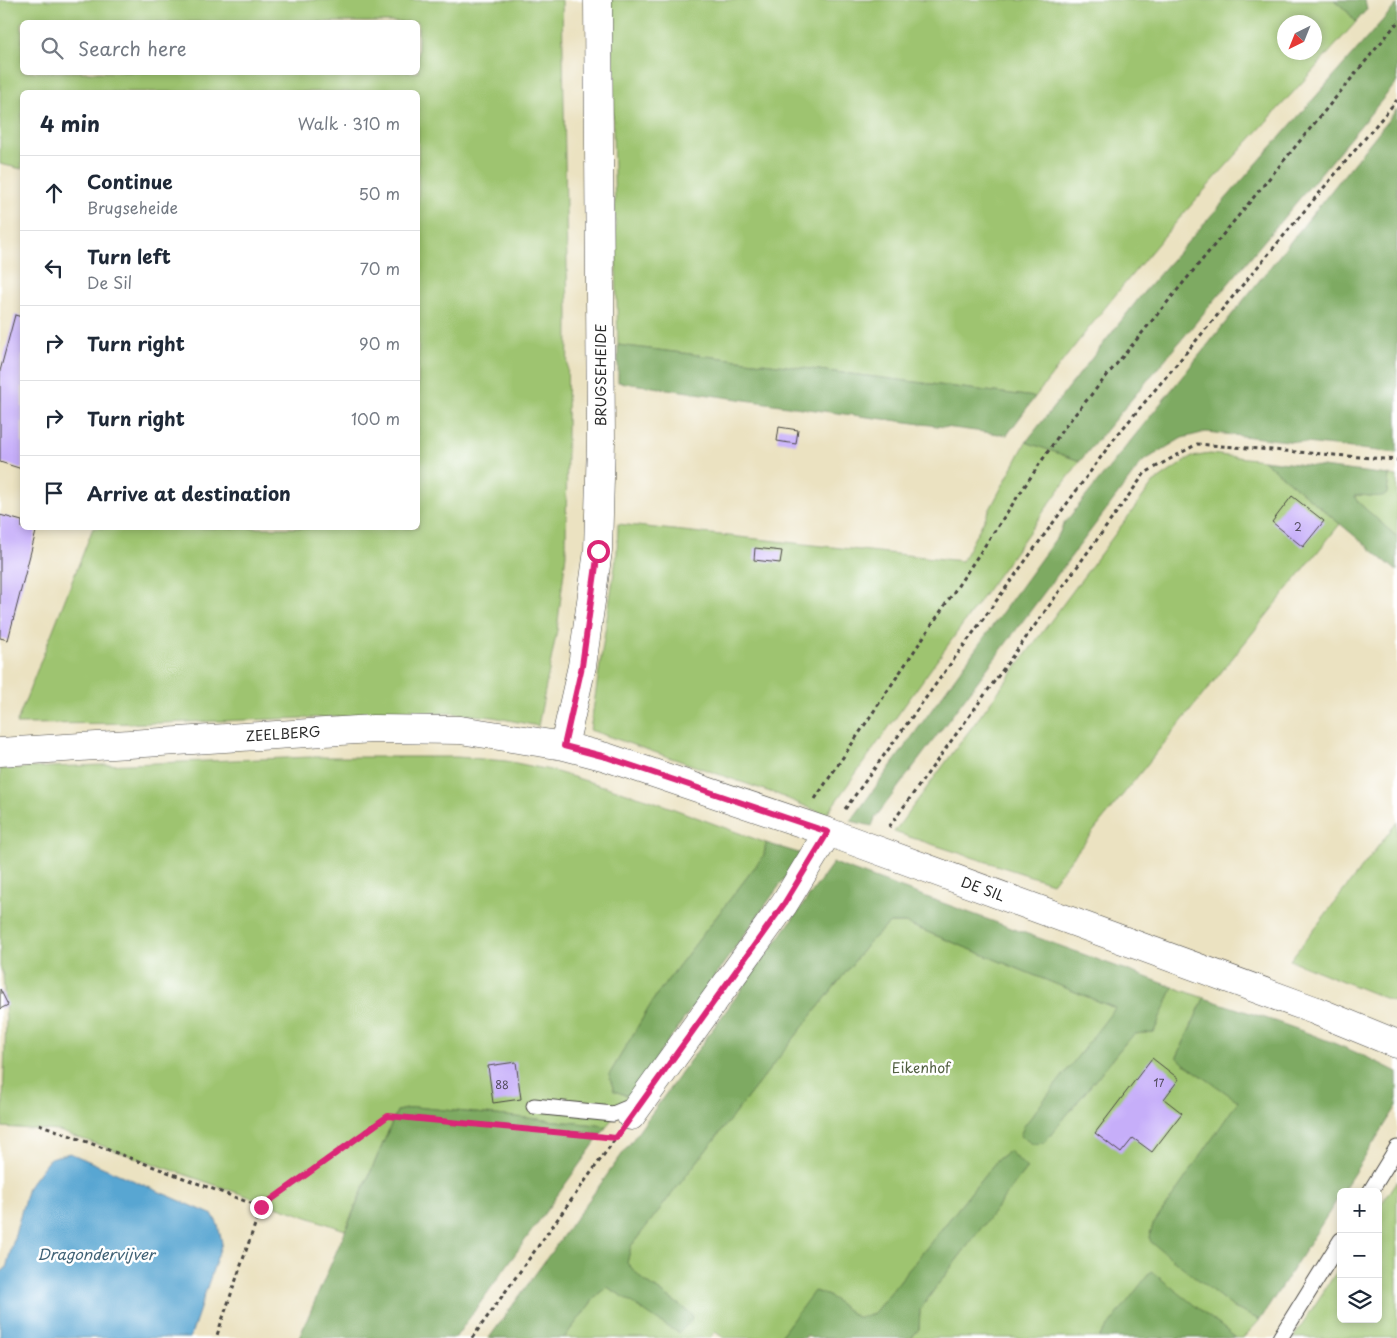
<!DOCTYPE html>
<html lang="en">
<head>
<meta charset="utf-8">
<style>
  :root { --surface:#fff; --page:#f2f2f3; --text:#1f2937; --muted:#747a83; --line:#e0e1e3 }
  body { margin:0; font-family:"Playpen Sans",sans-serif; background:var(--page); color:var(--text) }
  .controls { position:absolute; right:15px; bottom:15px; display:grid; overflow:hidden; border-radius:8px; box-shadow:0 2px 8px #0003 }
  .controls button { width:45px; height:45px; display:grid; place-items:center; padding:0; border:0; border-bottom:1px solid var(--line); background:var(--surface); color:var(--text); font:25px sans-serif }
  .compass { position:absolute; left:1277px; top:15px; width:45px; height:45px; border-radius:50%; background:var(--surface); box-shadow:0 2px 8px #0003; rotate:223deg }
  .stop { position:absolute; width:15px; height:15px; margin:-11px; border:4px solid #db2777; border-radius:50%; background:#fff }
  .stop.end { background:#db2777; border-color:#fff; box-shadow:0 1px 5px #0008 }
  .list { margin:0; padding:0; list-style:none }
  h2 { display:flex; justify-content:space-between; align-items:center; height:65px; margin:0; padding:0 20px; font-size:21px }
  h2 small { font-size:16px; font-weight:400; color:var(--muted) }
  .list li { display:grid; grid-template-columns:32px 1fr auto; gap:15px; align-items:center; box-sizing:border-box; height:75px; padding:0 20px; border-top:1px solid var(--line) }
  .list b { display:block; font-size:19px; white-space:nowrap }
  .list p { margin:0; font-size:16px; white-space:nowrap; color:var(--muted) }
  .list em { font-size:16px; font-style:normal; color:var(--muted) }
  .icon { flex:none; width:28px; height:28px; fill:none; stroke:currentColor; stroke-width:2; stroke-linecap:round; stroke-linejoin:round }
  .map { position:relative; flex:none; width:1397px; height:1338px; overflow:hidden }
  .search { position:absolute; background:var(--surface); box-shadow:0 2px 8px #0003; left:20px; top:20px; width:400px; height:55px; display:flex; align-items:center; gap:12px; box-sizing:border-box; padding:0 18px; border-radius:8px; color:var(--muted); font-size:19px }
  .panel { position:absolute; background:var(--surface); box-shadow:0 2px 8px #0003; left:20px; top:90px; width:400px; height:440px; border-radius:8px }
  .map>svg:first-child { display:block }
  .green { fill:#9ec46f; stroke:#64784d; fill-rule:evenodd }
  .forest { fill:#7eaa62; stroke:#546a46 }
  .water { fill:#59a6d2; stroke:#42687e }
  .building { fill:#c6aef9 }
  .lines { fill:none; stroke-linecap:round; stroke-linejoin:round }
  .lane-casing { stroke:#484642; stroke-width:17 }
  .street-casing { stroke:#484642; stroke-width:29 }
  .path { stroke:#484642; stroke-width:3; stroke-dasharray:4 4; stroke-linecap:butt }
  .lane { stroke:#fff; stroke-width:15 }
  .street { stroke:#fff; stroke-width:28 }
  .route { stroke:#db2777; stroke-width:6 }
  .labels { text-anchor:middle; stroke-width:5; stroke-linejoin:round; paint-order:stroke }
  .number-label { font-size:11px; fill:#524c5e }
  .street-label { font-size:14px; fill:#2b2b2b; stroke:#fff }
  .park-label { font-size:14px; fill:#536143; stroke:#fff }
  .water-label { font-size:15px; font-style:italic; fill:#406276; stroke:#fff }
</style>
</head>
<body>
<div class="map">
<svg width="1397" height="1338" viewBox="0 0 1397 1338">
  <rect width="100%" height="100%" fill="#fff"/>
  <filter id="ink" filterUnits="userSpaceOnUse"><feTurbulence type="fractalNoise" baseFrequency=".02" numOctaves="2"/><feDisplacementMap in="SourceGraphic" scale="10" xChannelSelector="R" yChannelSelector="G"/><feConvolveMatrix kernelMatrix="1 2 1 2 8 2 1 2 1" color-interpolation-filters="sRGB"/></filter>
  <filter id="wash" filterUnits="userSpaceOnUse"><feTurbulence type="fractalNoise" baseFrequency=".0096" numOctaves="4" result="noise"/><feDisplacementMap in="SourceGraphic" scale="20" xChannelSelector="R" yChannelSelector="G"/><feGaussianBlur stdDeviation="1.12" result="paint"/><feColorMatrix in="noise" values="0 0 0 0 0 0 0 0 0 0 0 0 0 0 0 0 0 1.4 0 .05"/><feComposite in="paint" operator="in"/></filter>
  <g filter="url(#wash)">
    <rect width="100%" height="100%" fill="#ebe2c1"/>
    <path class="green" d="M0 0H562L568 316 566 554 557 630 538 726 493 717 448 713 161 723 16 724 93 528H418V92H22V169L0 164ZM22 22H418V72H22Z
      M610 0H1334L1346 10 1356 22C1298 89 1236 153 1178 220 1128 278 1081 337 1035 397L618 345ZM1284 22H1314V52H1284Z
      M1026 442 1080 461 826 815 779 795 590 730 617 553 618 524 962 561Z
      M1210 454 1263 460 1340 524 1052 883 894 832 1153 483 1191 457Z
      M1389 475 1397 476V537L1359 503 1354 496C1365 493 1377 500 1387 493Z
      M312 757H457L506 761 550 770 650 800 766 843 764 855 657 994 609 1075 614 1091 629 1096 607 1126 415 1107 397 1111 345 1230 59 1131 2 1127 6 1020 3 975 0 967V769Z
      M1397 822V1003L1290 960Z
      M890 923H905L1115 1008 1044 1143 1126 1042 1134 1034 1154 1032 1173 987 1204 998 1177 1057 1183 1063 1239 1101 1153 1225 1149 1237 1152 1242 1234 1308 1260 1320 1243 1338H1236L1151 1272 1099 1338H911L919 1329 920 1310 936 1287 1027 1168 1009 1151 998 1159 874 1313 858 1318 829 1296 815 1291 779 1338H724L715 1332 710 1338H564L597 1295 607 1287 624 1297 688 1311 642 1279 627 1263 631 1246 871 940Z
      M1397 1180V1338H1293L1341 1265V1319H1378V1209Z"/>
    <path class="forest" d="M1334 0H1365L1367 9 1356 22 1346 10Z
      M1397 4V82L1080 461 1026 442 1143 293Z
      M1397 109V453L1206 432 1182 438 1142 462 875 818 872 826 851 821 1059 534 1063 525Z
      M618 345 1035 397 1007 435 837 413 618 382Z
      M1263 460 1389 475 1387 494C1377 500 1365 493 1354 496L1359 503 1397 537V571Z
      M766 843 802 854 629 1096 614 1091 609 1075 657 994 764 855Z
      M833 863 1173 987 1154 1032 1135 1034 1126 1042 1044 1143 1033 1144 1020 1136 1024 1126 1115 1008 905 923H890L871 940 631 1246 627 1263 642 1279 688 1311 692 1315 691 1321 679 1333C654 1320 632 1301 607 1287L597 1295 564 1338H489Z
      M1204 998C1269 1019 1336 1040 1397 1072V1106L1342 1192H1341V1194L1260 1320 1234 1308 1151 1242 1149 1237 1153 1225 1238 1101 1183 1063 1177 1057Z
      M415 1107 607 1126 455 1338H299L397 1111Z
      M1009 1151 1027 1168 936 1287 920 1310 919 1329 911 1338H811L807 1335 805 1338H779L814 1291 829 1296 858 1318 874 1313 998 1159Z
      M1151 1271 1236 1338H1099Z"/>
    <path class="water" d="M70 1153 213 1215 218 1225 222 1243 190 1338H0V1273L6 1268 28 1187 50 1158Z"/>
    <g id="blocks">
      <path class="building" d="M15 315 22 317V469L0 462V371Z
        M779 427 798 430 796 444 777 441Z
        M1292 496 1324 521 1303 547 1272 522Z
        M0 515 22 521V528H37L8 640 0 638Z
        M755 548 782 551 780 563 754 560Z
        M0 989 8 1005 0 1009Z
        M1152 1058 1179 1079 1164 1099 1182 1113 1152 1152 1133 1138 1121 1153 1095 1133Z
        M516 1062 521 1099 493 1103 488 1066Z"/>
    </g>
  </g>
  <g filter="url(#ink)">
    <use href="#blocks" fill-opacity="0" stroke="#484642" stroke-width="1"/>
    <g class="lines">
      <defs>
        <path id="lane" d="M534 1106 613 1114 637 1104
          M1370 1192 1397 1148
          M1280 1338 1341 1240"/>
        <path id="street" d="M564 746 582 666 598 551 601 441 598 0
          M0 752 373 729 460 730 564 746 606 757 828 832 1314 1010 1397 1044
          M631 1116 784 904 828 832"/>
      </defs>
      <use href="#lane" class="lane-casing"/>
      <use href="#street" class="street-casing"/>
      <path class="path" d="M815 799 1063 429 1397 23
        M845 809 1114 439 1397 100
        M889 827 1145 473 1197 444 1397 460
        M39 1124 261 1207 216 1338
        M261 1207 388 1116 610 1137
        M472 1338 616 1138"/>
      <use href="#lane" class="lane"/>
      <use href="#street" class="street"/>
    </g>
  </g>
  <g class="lines" filter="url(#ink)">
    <path class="route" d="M261 1207 388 1116 616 1138 784 904 828 832 606 757 564 746 582 666 598 551"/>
  </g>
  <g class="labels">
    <g class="number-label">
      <text x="1298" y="531">2</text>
      <text x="1159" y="1087">17</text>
      <text x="502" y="1089">88</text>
    </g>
    <g class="street-label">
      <text transform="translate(601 375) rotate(-90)" y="5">BRUGSEHEIDE</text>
      <text transform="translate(283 734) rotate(-4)" y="5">ZEELBERG</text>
      <text transform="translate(983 889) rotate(20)" y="5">DE SIL</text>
    </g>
    <g class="park-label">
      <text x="921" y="1073">Eikenhof</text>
    </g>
    <g class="water-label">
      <text x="96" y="1260">Dragondervijver</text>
    </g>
  </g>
</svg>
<div class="controls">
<button>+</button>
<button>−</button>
<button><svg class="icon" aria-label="layers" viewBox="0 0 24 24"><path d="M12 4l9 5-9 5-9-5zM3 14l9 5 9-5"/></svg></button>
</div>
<svg class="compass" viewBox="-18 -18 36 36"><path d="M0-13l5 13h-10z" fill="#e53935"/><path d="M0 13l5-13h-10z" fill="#747a83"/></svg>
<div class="stop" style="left:598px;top:551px"></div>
<div class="stop end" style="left:261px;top:1207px"></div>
<div class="search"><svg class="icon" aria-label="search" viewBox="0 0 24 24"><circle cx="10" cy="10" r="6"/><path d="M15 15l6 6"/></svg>Search here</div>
<section class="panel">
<h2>4 min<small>Walk · 310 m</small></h2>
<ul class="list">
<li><svg class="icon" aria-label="ahead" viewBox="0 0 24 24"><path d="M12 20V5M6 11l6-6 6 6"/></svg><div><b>Continue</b><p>Brugseheide</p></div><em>50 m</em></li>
<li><svg class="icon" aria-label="left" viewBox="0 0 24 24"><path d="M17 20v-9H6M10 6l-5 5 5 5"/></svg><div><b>Turn left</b><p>De Sil</p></div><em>70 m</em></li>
<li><svg class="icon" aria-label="right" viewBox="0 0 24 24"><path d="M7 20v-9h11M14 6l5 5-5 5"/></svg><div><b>Turn right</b></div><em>90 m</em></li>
<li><svg class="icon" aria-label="right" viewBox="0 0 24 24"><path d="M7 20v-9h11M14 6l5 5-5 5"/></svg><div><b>Turn right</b></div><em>100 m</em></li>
<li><svg class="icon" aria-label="arrive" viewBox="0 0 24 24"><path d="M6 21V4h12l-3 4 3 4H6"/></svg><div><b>Arrive at destination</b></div></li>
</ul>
</section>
</div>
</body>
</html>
